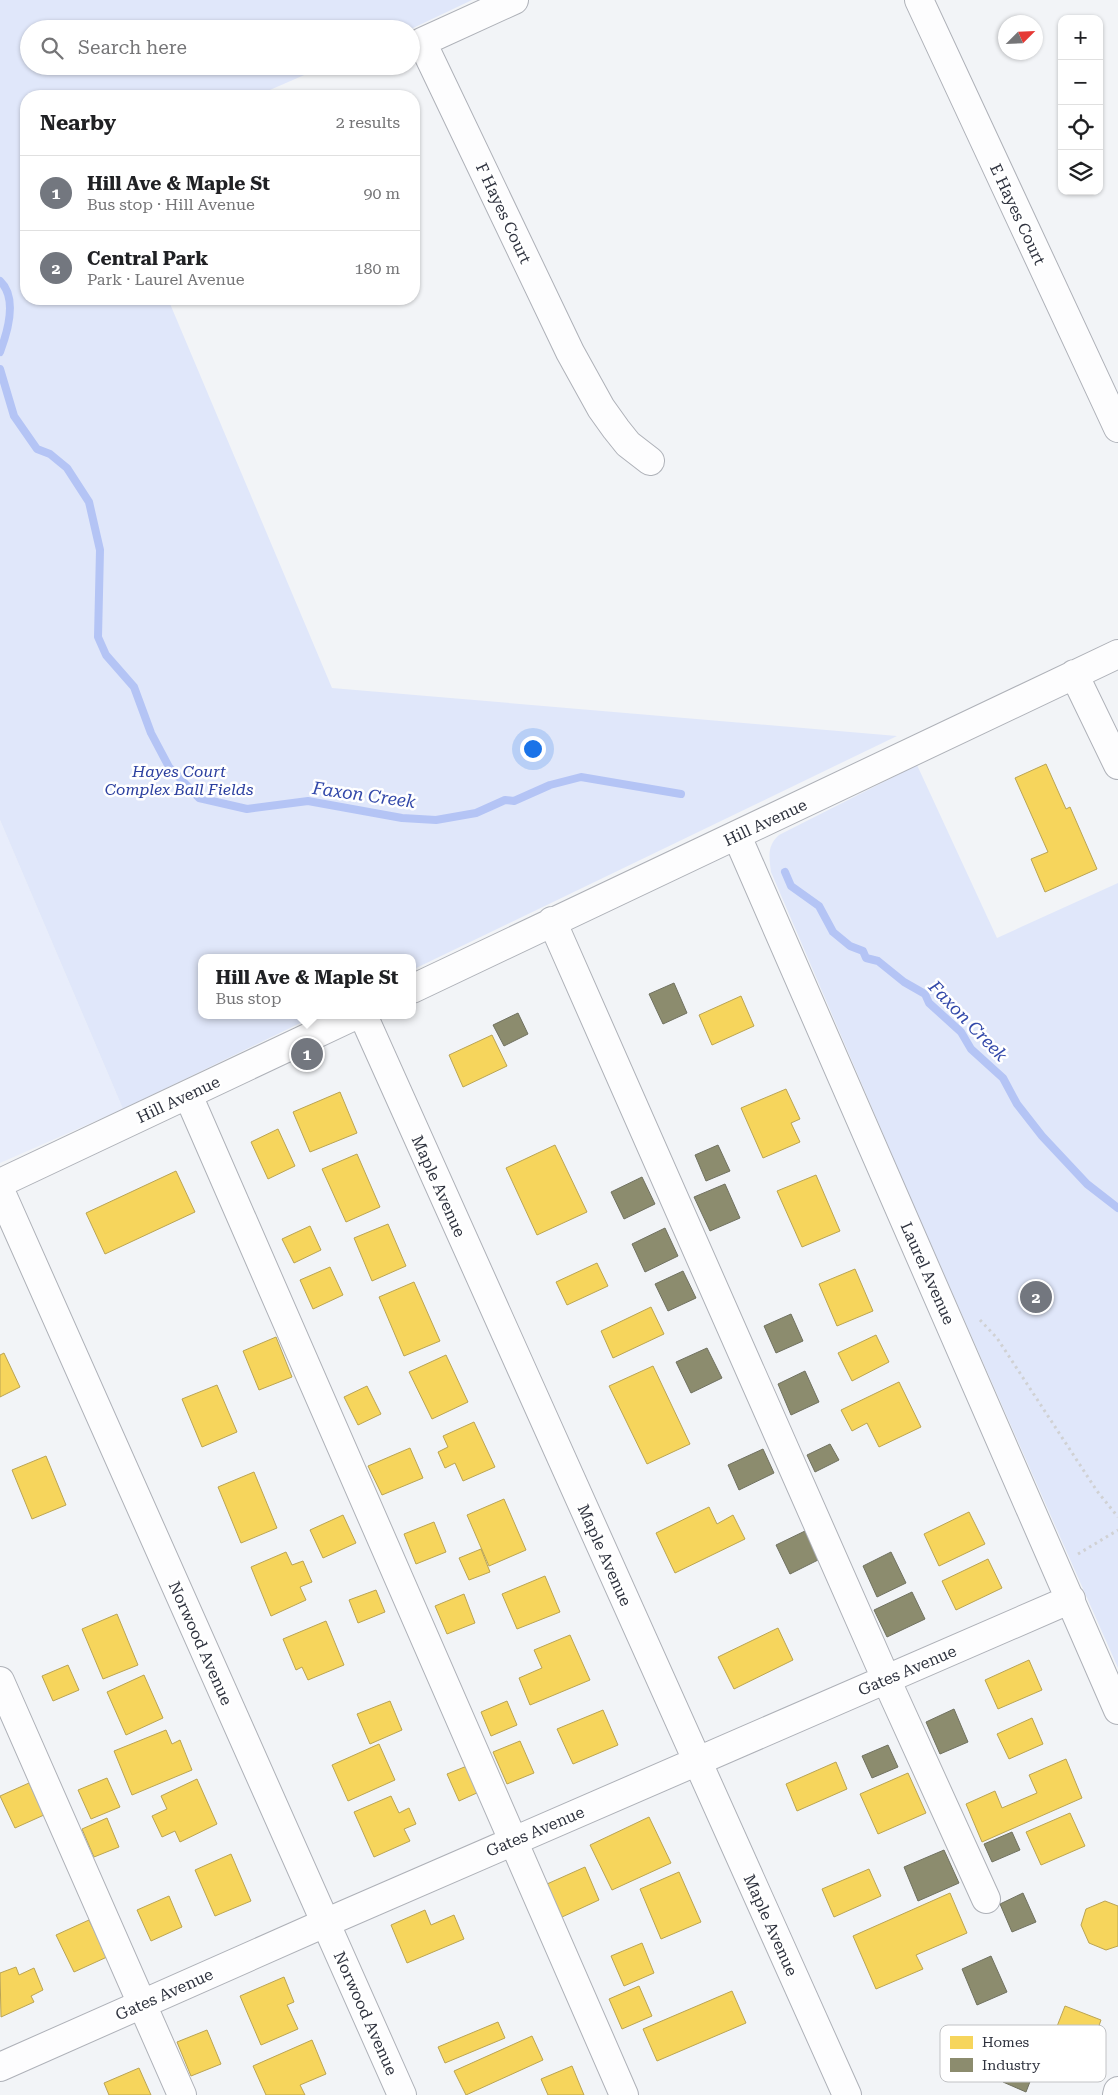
<!DOCTYPE html>
<html lang="en">
<head>
<meta charset="utf-8">
<style>
  :root { --surface:#fff; --page:#f2f2f2; --text:#202124; --muted:#757577; --line:#e0e0e0; --accent:#73777f }
  body { margin:0; font-family:"Roboto Serif",serif; background:var(--page); color:var(--text) }
  .controls { position:absolute; right:15px; top:15px; display:grid; overflow:hidden; border-radius:10px; box-shadow:0 1px 4px #0004 }
  .controls button { width:45px; height:45px; display:grid; place-items:center; padding:0; border:0; border-bottom:1px solid var(--line); background:var(--surface); color:var(--text); font:25px sans-serif }
  .compass { position:absolute; left:998px; top:15px; width:45px; height:45px; border-radius:50%; background:var(--surface); box-shadow:0 1px 4px #0004; rotate:66deg }
  .you { position:absolute; left:532px; top:748px; width:18px; height:18px; margin:-12px; border:4px solid #fff; border-radius:50%; background:#1a73e8; box-shadow:0 0 0 8px #1a73e833 }
  .badge { display:grid; place-items:center; width:32px; height:32px; border-radius:50%; background:var(--accent); color:#fff; font-size:16px; font-weight:700 }
  .pin { position:absolute; translate:-50% -50%; border:2px solid #fff; box-shadow:0 1px 5px #0006 }
  .popup { position:absolute; left:198px; top:954px; width:218px; height:65px; box-sizing:border-box; display:grid; place-content:center; border-radius:10px; background:var(--surface); filter:drop-shadow(0 1px 4px #0005); font-size:16px; white-space:nowrap; color:var(--muted) }
  .popup b { font-size:19px; color:var(--text) }
  .popup::after { content:''; position:absolute; left:50%; top:100%; margin-left:-10px; border:10px solid transparent; border-top-color:var(--surface) }
  .list { margin:0; padding:0; list-style:none }
  h2 { display:flex; justify-content:space-between; align-items:center; height:65px; margin:0; padding:0 20px; font-size:21px }
  h2 small { font-size:16px; font-weight:400; color:var(--muted) }
  .list li { display:grid; grid-template-columns:32px 1fr auto; gap:15px; align-items:center; box-sizing:border-box; height:75px; padding:0 20px; border-top:1px solid var(--line) }
  .list b { display:block; font-size:19px; white-space:nowrap }
  .list p { margin:0; font-size:16px; white-space:nowrap; color:var(--muted) }
  .list em { font-size:16px; font-style:normal; color:var(--muted) }
  .icon { flex:none; width:28px; height:28px; fill:none; stroke:currentColor; stroke-width:2; stroke-linecap:round; stroke-linejoin:round }
  .map { position:relative; flex:none; width:1118px; height:2095px; overflow:hidden }
  .search { position:absolute; background:var(--surface); box-shadow:0 1px 4px #0004; left:20px; top:20px; width:400px; height:55px; display:flex; align-items:center; gap:12px; box-sizing:border-box; padding:0 18px; border-radius:28px; color:var(--muted); font-size:19px }
  .panel { position:absolute; background:var(--surface); box-shadow:0 1px 4px #0004; left:20px; top:90px; width:400px; height:215px; border-radius:20px }
  .map>svg:first-child { display:block }
  .built { fill:#e8edfb }
  .green { fill:#e0e7fa }
  .homes { fill:#f6d55c; stroke:#baa453 }
  .industry { fill:#8c8c6e; stroke:#707160 }
  .lines { fill:none; stroke-linecap:round; stroke-linejoin:round }
  .stream { stroke:#b4c4f5; stroke-width:8 }
  .minor-casing { stroke:#aeb1b8; stroke-width:30 }
  .path { stroke:#d0d1d3; stroke-width:3; stroke-dasharray:2.5 4; stroke-linecap:butt }
  .minor { stroke:#fdfdfe; stroke-width:28 }
  .labels { text-anchor:middle; stroke-width:5; stroke-linejoin:round; paint-order:stroke }
  .street-label { font-size:16px; fill:#2f333f; stroke:#fff }
  .park-label { font-size:16px; font-style:italic; fill:#2c40a0; stroke:#fff }
  .water-label { font-size:18px; font-style:italic; fill:#3349aa; stroke:#fff }
  .key { fill:#fff; stroke:#c1c2c5; stroke-width:1 }
  .key-label { font-size:14px; fill:#2f333f }
</style>
</head>
<body>
<div class="map">
<svg width="1118" height="2095" viewBox="0 0 1118 2095">
  <rect width="100%" height="100%" fill="#f2f4f7"/>
  <path class="built" d="M0 820 123 1109 0 1163Z"/>
  <path class="green" d="M0 0H472L411 29H29V66H325L256 96H26V299H168L332 688 897 736 412 970V958H202V1015H317L123 1109 0 820Z
    M917 765 997 938 1118 883V1668L914 1206 771 872C769 856 767 846 779 835Z"/>
  <path class="homes" d="M1046 764 1066 809 1070 807 1097 869 1045 892 1031 859 1048 852 1015 778Z
    M741 996 754 1026 712 1045 699 1015Z
    M492 1035 507 1066 463 1087 449 1055Z
    M786 1089 800 1119 791 1123 800 1142 763 1158 741 1108Z
    M340 1092 357 1133 310 1152 293 1112Z
    M278 1129 295 1166 268 1179 251 1142Z
    M555 1145 587 1212 537 1235 506 1168Z
    M357 1154 380 1207 346 1222 322 1169Z
    M176 1171 195 1212 105 1254 86 1213Z
    M816 1175 840 1231 802 1247 777 1191Z
    M388 1224 406 1266 372 1281 354 1238Z
    M310 1226 321 1250 294 1263 282 1239Z
    M597 1263 608 1286 567 1305 556 1282Z
    M330 1267 343 1295 313 1309 300 1280Z
    M855 1269 873 1311 837 1326 819 1284Z
    M414 1282 440 1341 404 1356 379 1297Z
    M651 1307 664 1334 613 1358 601 1331Z
    M876 1335 889 1362 852 1381 838 1353Z
    M276 1337 292 1377 259 1390 243 1351Z
    M4 1353 20 1387 0 1397V1355Z
    M446 1355 468 1402 432 1419 409 1372Z
    M653 1366 690 1444 647 1464 609 1386Z
    M899 1382 921 1427 879 1447 867 1423 852 1431 841 1410Z
    M217 1385 237 1432 202 1447 182 1399Z
    M367 1386 381 1414 358 1425 344 1397Z
    M474 1422 495 1467 463 1481 455 1463 445 1468 438 1452 448 1447 443 1436Z
    M410 1448 423 1478 382 1495 368 1466Z
    M46 1456 66 1505 32 1519 12 1470Z
    M254 1472 277 1528 241 1543 218 1487Z
    M504 1499 526 1550 489 1566 467 1515Z
    M709 1507 717 1524 733 1515 745 1539 675 1573 656 1533Z
    M969 1512 985 1544 939 1566 924 1534Z
    M343 1515 356 1543 323 1558 310 1530Z
    M434 1522 446 1552 416 1564 404 1534Z
    M481 1549 490 1572 469 1580 459 1558Z
    M286 1552 292 1565 303 1561 312 1582 300 1587 306 1600 271 1616 251 1567Z
    M988 1559 1002 1588 956 1610 942 1581Z
    M545 1576 560 1612 517 1629 502 1594Z
    M376 1590 385 1612 358 1623 349 1600Z
    M464 1594 475 1623 447 1634 435 1606Z
    M117 1614 138 1665 103 1679 82 1629Z
    M326 1621 344 1665 308 1680 302 1667 296 1670 283 1639Z
    M778 1628 793 1660 734 1689 718 1657Z
    M570 1635 590 1680 530 1705 519 1678 542 1668 534 1650Z
    M1029 1660 1042 1690 998 1709 985 1680Z
    M68 1665 79 1690 53 1701 42 1676Z
    M144 1675 163 1718 126 1735 107 1692Z
    M390 1701 402 1730 370 1744 357 1714Z
    M507 1701 517 1725 491 1736 481 1712Z
    M603 1710 618 1745 573 1764 557 1729Z
    M1032 1718 1043 1744 1009 1759 997 1734Z
    M166 1730 172 1744 180 1740 192 1770 132 1795 114 1751Z
    M520 1741 534 1773 507 1784 493 1752Z
    M379 1744 395 1780 348 1801 332 1765Z
    M1066 1759 1082 1798 982 1842 966 1804 995 1791 1002 1808 1037 1793 1029 1775Z
    M836 1762 847 1789 797 1811 786 1784Z
    M467 1766 479 1792 459 1801 447 1774Z
    M908 1773 926 1813 878 1834 860 1794Z
    M107 1778 120 1807 91 1819 78 1790Z
    M197 1779 217 1824 180 1842 175 1831 162 1837 152 1816 167 1809 161 1796Z
    M29 1783 44 1815 15 1828 0 1796Z
    M391 1796 399 1813 409 1808 416 1824 404 1829 410 1841 374 1857 354 1812Z
    M1070 1813 1085 1846 1041 1865 1026 1832Z
    M649 1817 671 1863 612 1890 590 1845Z
    M107 1818 119 1847 94 1857 82 1829Z
    M231 1854 251 1901 215 1916 195 1870Z
    M585 1867 599 1900 562 1917 547 1884Z
    M869 1869 881 1896 834 1917 822 1889Z
    M679 1872 701 1922 661 1939 640 1889Z
    M950 1893 967 1933 916 1955 923 1969 876 1989 853 1936Z
    M169 1896 182 1927 151 1941 137 1910Z
    M1105 1901 1118 1906V1946L1106 1950 1089 1943 1081 1925 1086 1909Z
    M425 1910 431 1925 454 1915 464 1939 407 1963 391 1925Z
    M89 1920 107 1957 74 1972 56 1935Z
    M642 1943 654 1973 624 1986 611 1956Z
    M16 1967 19 1975 34 1968 43 1990 31 1996 34 2002 1 2017 0 1973Z
    M284 1977 294 2002 287 2005 298 2029 261 2045 240 1996Z
    M639 1986 652 2016 622 2029 609 1999Z
    M732 1991 746 2023 657 2061 643 2029Z
    M1065 2006 1101 2020 1091 2048 1054 2034Z
    M498 2022 505 2038 445 2063 438 2047Z
    M207 2030 221 2064 191 2076 177 2042Z
    M532 2036 543 2060 466 2095 454 2071Z
    M312 2040 326 2074 300 2085 305 2095H266L253 2066Z
    M572 2066 584 2095H548L541 2079Z
    M139 2068 151 2095H109L104 2083Z"/>
  <path class="industry" d="M674 983 687 1013 663 1024 649 994Z
    M518 1013 528 1034 504 1046 493 1025Z
    M718 1145 730 1171 706 1181 695 1155Z
    M642 1177 655 1204 624 1219 611 1192Z
    M725 1184 740 1218 710 1231 694 1197Z
    M665 1228 678 1256 645 1272 632 1244Z
    M683 1271 696 1298 668 1311 655 1284Z
    M791 1314 803 1341 776 1353 764 1326Z
    M707 1348 722 1378 691 1393 676 1362Z
    M805 1371 819 1402 791 1415 778 1384Z
    M830 1444 839 1460 815 1472 807 1455Z
    M763 1449 774 1473 739 1490 728 1465Z
    M805 1531 818 1560 790 1574 776 1545Z
    M891 1552 906 1583 877 1597 863 1566Z
    M912 1592 925 1619 887 1637 874 1610Z
    M954 1709 968 1742 940 1754 926 1722Z
    M888 1745 898 1767 872 1778 862 1756Z
    M1012 1832 1020 1850 992 1862 984 1844Z
    M944 1850 959 1883 918 1901 904 1867Z
    M1023 1893 1036 1922 1012 1932 1000 1904Z
    M991 1956 1007 1992 977 2005 962 1969Z
    M1009 2070 1031 2079 1026 2092 1003 2082Z"/>
  <g class="lines">
    <path class="stream" d="M0 281C18 298 8 331 0 352
      M0 369 14 416 37 449 50 454 67 468 89 502 100 550 98 637 106 655 134 687 151 733 169 767 199 798 247 809 308 801 402 818 436 820 476 813 505 800 514 801 550 785 581 777 681 794
      M785 872 791 886 819 906 833 932 850 946 863 951 866 958 878 961 904 982 925 994 929 1003 961 1032 971 1049 1003 1078 1017 1104 1042 1136 1087 1184 1118 1208"/>
    <defs>
      <path id="minor" d="M514 0 422 42 570 352 601 408 616 429 628 444 650 461
        M919 0 1118 428
        M1074 674 1118 765
        M737 836 1118 1710
        M552 921 886 1679 986 1899
        M412 989 1118 654
        M363 1015 847 2095
        M188 1095 624 2095
        M0 1183 356 1015
        M0 1190 402 2095
        M0 1681 182 2095
        M0 2067 325 1923 1071 1599
        M1117 2095 1118 2091"/>
    </defs>
    <use href="#minor" class="minor-casing"/>
    <path class="path" d="M980 1320 997 1338 1097 1491 1118 1517
      M1078 1554 1118 1530"/>
    <use href="#minor" class="minor"/>
  </g>
  <g class="labels">
    <g class="street-label">
      <text transform="translate(504 213) rotate(65)" y="6">F Hayes Court</text>
      <text transform="translate(1018 214) rotate(65)" y="6">E Hayes Court</text>
      <text transform="translate(765 822) rotate(-25)" y="6">Hill Avenue</text>
      <text transform="translate(178 1099) rotate(-25)" y="6">Hill Avenue</text>
      <text transform="translate(439 1186) rotate(66)" y="6">Maple Avenue</text>
      <text transform="translate(928 1273) rotate(66)" y="6">Laurel Avenue</text>
      <text transform="translate(605 1555) rotate(66)" y="6">Maple Avenue</text>
      <text transform="translate(201 1643) rotate(66)" y="6">Norwood Avenue</text>
      <text transform="translate(907 1670) rotate(-23)" y="6">Gates Avenue</text>
      <text transform="translate(535 1831) rotate(-23)" y="6">Gates Avenue</text>
      <text transform="translate(771 1925) rotate(66)" y="6">Maple Avenue</text>
      <text transform="translate(164 1994) rotate(-24)" y="6">Gates Avenue</text>
      <text transform="translate(366 2013) rotate(66)" y="6">Norwood Avenue</text>
    </g>
    <g class="park-label">
      <text x="179" y="777">Hayes Court<tspan x="179" dy="18">Complex Ball Fields</tspan></text>
    </g>
    <g class="water-label">
      <text transform="translate(364 795) rotate(8)" y="6">Faxon Creek</text>
      <text transform="translate(968 1021) rotate(46)" y="6">Faxon Creek</text>
    </g>
  </g>
  <rect x="940" y="2025" width="166" height="57" rx="8" class="key"/>
  <rect x="950" y="2036" width="23" height="13" fill="#f6d55c"/>
  <rect x="950" y="2058" width="23" height="14" fill="#8c8c6e"/>
  <g class="key-label">
    <text x="982" y="2047">Homes</text>
    <text x="982" y="2070">Industry</text>
  </g>
</svg>
<div class="controls">
<button>+</button>
<button>−</button>
<button><svg class="icon" aria-label="locate" viewBox="0 0 24 24"><circle cx="12" cy="12" r="6"/><path d="M12 2v4M12 18v4M2 12h4M18 12h4"/></svg></button>
<button><svg class="icon" aria-label="layers" viewBox="0 0 24 24"><path d="M12 4l9 5-9 5-9-5zM3 14l9 5 9-5"/></svg></button>
</div>
<svg class="compass" viewBox="-18 -18 36 36"><path d="M0-13l5 13h-10z" fill="#e53935"/><path d="M0 13l5-13h-10z" fill="#757577"/></svg>
<div class="you"></div>
<div class="pin badge" style="left:307px;top:1054px">1</div>
<div class="popup"><b>Hill Ave &amp; Maple St</b>Bus stop</div>
<div class="pin badge" style="left:1036px;top:1297px">2</div>
<div class="search"><svg class="icon" aria-label="search" viewBox="0 0 24 24"><circle cx="10" cy="10" r="6"/><path d="M15 15l6 6"/></svg>Search here</div>
<section class="panel">
<h2>Nearby<small>2 results</small></h2>
<ul class="list">
<li><span class="badge">1</span><div><b>Hill Ave &amp; Maple St</b><p>Bus stop · Hill Avenue</p></div><em>90 m</em></li>
<li><span class="badge">2</span><div><b>Central Park</b><p>Park · Laurel Avenue</p></div><em>180 m</em></li>
</ul>
</section>
</div>
</body>
</html>
